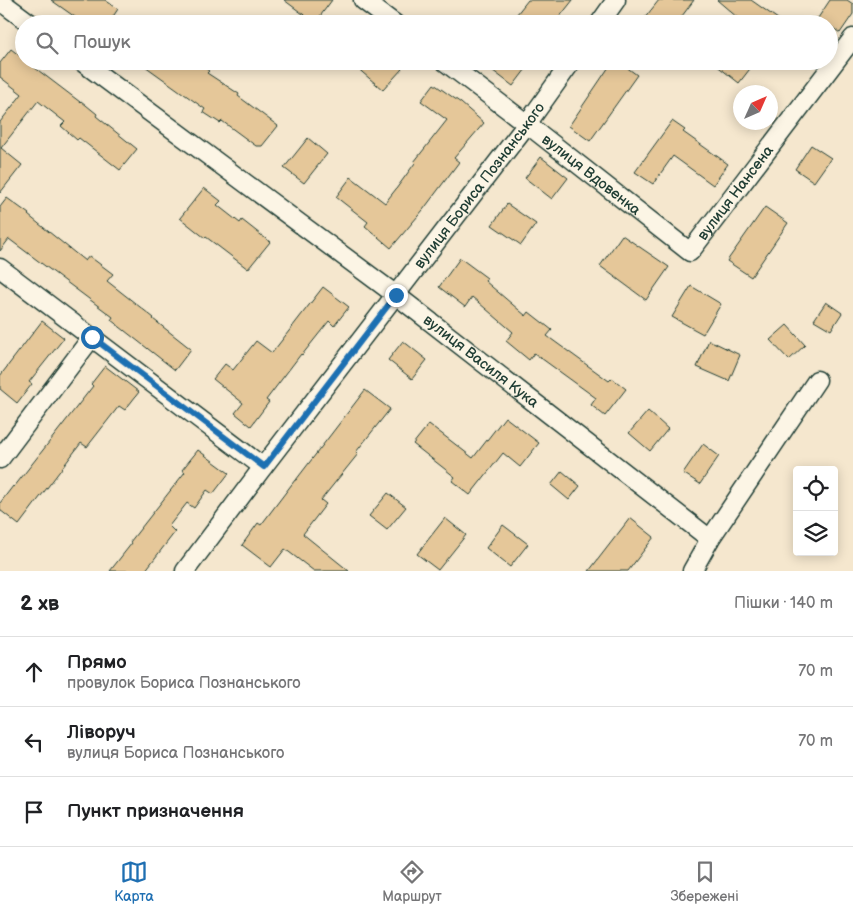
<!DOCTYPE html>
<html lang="uk">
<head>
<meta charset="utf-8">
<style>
  :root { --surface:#fff; --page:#f6f6f6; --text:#202124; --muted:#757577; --line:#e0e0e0; --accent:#1f6fb2 }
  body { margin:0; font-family:"Balsamiq Sans",sans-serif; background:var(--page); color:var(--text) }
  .controls { position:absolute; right:15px; bottom:15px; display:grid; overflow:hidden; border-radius:5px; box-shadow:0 2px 12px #0003 }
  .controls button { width:45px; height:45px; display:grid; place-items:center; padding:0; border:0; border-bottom:1px solid var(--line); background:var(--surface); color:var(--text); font:25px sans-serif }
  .compass { position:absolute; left:733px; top:85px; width:45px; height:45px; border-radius:50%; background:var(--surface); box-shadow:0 2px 12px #0003; rotate:45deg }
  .stop { position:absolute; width:15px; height:15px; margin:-11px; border:4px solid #1f6fb2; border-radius:50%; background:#fff }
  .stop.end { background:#1f6fb2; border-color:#fff; box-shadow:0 1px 5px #0008 }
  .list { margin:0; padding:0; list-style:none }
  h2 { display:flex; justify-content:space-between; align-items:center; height:65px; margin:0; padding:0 20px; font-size:21px }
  h2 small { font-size:16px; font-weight:400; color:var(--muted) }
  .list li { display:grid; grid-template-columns:32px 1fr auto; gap:15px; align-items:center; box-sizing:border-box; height:70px; padding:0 20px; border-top:1px solid var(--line) }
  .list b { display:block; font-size:19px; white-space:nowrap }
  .list p { margin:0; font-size:16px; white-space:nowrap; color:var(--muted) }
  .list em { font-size:16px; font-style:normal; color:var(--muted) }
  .icon { flex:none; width:28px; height:28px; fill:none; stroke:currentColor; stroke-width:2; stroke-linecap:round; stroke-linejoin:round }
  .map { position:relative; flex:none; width:853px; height:571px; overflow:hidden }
  .search { position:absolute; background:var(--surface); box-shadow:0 2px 12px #0003; left:15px; right:15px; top:15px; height:55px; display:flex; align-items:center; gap:12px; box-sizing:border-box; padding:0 18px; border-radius:28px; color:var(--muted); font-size:19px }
  .sheet { height:275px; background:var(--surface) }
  nav { display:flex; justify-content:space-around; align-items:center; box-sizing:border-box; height:70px; border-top:1px solid var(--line); background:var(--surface); font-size:14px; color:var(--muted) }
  nav a { display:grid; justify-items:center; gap:2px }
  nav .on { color:var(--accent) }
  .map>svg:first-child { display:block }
  .building { fill:#e5c799; stroke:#1f3d34 }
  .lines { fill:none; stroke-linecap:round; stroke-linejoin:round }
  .minor-casing { stroke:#1f3d34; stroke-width:21 }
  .minor { stroke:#fcf5e5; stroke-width:18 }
  .route { stroke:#1f6fb2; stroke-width:6 }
  .labels { text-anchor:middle; stroke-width:4.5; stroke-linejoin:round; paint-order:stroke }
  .street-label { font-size:15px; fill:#1f3d34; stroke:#fcf5e5 }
</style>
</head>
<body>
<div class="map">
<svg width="853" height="571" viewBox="0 0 853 571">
  <rect width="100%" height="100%" fill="#f5e7ce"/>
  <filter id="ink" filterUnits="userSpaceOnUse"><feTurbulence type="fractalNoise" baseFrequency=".02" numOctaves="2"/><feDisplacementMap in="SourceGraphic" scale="10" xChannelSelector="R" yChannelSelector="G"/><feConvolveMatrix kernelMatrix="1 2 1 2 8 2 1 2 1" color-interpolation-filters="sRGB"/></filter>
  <g filter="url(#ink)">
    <path class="building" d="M51 0H105L118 9 108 24H85Z
      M284 0H332L315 23Z
      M528 0H573L554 24H509Z
      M659 0H694L676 24H640Z
      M717 0H751L785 24H745Z
      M830 0H847L853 4V14L840 33 829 25V24H814Z
      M11 49 24 59V61H26L80 102 81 101 97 114 96 116 137 149 120 170 79 138 77 140 61 126 65 122 38 101 1 148 22 165 0 193V122L22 94 0 77V63Z
      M138 61H196L209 71 207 73 239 94 238 96 278 126 262 146H256L222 121 220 123 203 112 205 109Z
      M349 61H393L402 69 383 90Z
      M480 61H532L513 86Z
      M613 61H618L637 75 590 141 569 126Z
      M711 61H756L739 83Z
      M434 84 461 103 484 123 454 158 459 162 423 210 391 248 365 226 368 222 336 197 351 177 385 203 396 189 415 163 414 162 447 120 421 101Z
      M672 121 685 130 683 132 728 164 713 185 673 156 653 184 635 172Z
      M308 138 327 154 304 183 284 168Z
      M811 145 831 158 814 182 795 169Z
      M541 157 568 178 552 199 525 178Z
      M204 188 221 201 217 205 240 223 242 220 270 242 248 269 206 237 205 238 180 218Z
      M7 198 29 214 28 215 85 261 89 256 113 274 107 281 154 318 153 319 191 349 175 370 111 320 113 317 9 239 0 251V207Z
      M507 204 536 224 521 245 492 225Z
      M765 207 788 223 751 277 727 261Z
      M622 235 669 267 646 300 600 266Z
      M460 258 487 278 485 281 526 316 529 312 552 330 547 336 609 381 612 378 626 389 605 416 591 405 596 398 534 353 529 360 506 341 513 332 472 297 465 307 439 287Z
      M691 286 721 304 703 334 672 317Z
      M323 287 349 307 334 326 329 321 302 355 301 354 266 400 269 402 251 426 235 413 243 403 213 379 225 364 233 370 256 341 272 353Z
      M826 302 842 313 831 330 814 320Z
      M42 321 64 338 29 382 32 384 17 403 0 389V376Z
      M787 325 805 345 789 360 770 340Z
      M709 340 740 355 729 381 697 367Z
      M403 341 427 360 412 379 388 360Z
      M105 366 139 392 125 410 119 406 87 447 81 443 19 525 0 510V503L13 486 14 487 61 427 93 386 91 384Z
      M365 390 390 409 356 452 358 454 321 500 326 504 303 534 349 571H314L285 549 271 567 242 545 258 523 261 525 295 480H296Z
      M648 411 668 429 650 451 629 433Z
      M505 417 539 443 520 467 503 453 470 495 452 481 455 477 413 444 429 424 473 458Z
      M703 444 719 456 700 484 683 473Z
      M198 450 229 473 213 494 207 490 194 508 187 503 169 526 175 532 145 571H110L132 543 130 542 185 472 182 470Z
      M562 471 580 486 569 500 551 485Z
      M388 493 406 507 387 530 369 516Z
      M445 518 466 535 438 570 417 554Z
      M630 518 654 537 628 571H589Z
      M503 525 528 544 510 567 486 548Z"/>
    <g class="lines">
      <defs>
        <g id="minor">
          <path d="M363 0 395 24"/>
          <path d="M0 1 31 24"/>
          <path d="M599 24 616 0"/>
          <path id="s1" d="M81 61 396 295 710 539"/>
          <path id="s2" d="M444 61 527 124 690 252 853 38"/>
          <path d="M0 268 263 467"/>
          <path d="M0 459 92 337"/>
          <path id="s3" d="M185 571 263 467 527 124 572 61"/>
          <path d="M692 571 710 539 817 380"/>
        </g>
      </defs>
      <use href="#minor" class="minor-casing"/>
      <use href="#minor" class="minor"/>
    </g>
  </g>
  <g class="lines" filter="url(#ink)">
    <path class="route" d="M92 337 264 467 396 295"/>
  </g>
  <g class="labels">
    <g class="street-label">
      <text dy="5" stroke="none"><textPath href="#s2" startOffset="186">вулиця Вдовенка</textPath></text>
      <text dy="5" stroke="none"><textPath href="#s3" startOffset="485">вулиця Бориса Познанського</textPath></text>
      <text dy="5" stroke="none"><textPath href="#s2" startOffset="386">вулиця Нансена</textPath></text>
      <text dy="5" stroke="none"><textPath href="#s1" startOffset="500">вулиця Василя Кука</textPath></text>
    </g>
  </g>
</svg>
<div class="controls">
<button><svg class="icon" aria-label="locate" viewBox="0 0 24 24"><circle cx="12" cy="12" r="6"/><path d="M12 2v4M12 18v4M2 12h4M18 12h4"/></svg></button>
<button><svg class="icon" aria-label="layers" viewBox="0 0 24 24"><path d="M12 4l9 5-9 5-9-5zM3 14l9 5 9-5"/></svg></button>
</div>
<svg class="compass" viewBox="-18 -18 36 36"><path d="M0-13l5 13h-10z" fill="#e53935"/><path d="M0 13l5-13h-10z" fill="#757577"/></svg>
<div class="stop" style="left:92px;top:337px"></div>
<div class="stop end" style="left:396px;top:295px"></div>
<div class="search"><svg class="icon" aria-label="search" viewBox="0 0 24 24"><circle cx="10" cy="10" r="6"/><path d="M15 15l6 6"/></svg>Пошук</div>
</div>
<section class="sheet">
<h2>2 хв<small>Пішки · 140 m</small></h2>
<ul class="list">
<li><svg class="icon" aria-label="ahead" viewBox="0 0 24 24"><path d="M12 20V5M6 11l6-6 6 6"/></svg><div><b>Прямо</b><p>провулок Бориса Познанського</p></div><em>70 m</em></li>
<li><svg class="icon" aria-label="left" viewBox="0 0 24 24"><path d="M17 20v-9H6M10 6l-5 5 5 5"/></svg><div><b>Ліворуч</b><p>вулиця Бориса Познанського</p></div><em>70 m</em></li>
<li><svg class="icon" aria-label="arrive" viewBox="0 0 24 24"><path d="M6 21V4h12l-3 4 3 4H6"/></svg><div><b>Пункт призначення</b></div></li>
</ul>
</section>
<nav>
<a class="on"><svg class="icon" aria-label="map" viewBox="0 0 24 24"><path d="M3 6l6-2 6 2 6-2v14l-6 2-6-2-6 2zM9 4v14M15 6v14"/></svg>Карта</a>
<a><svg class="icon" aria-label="directions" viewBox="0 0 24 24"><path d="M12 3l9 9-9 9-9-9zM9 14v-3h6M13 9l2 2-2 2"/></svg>Маршрут</a>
<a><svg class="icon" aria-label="saved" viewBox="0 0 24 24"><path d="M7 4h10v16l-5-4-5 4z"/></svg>Збережені</a>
</nav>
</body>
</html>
